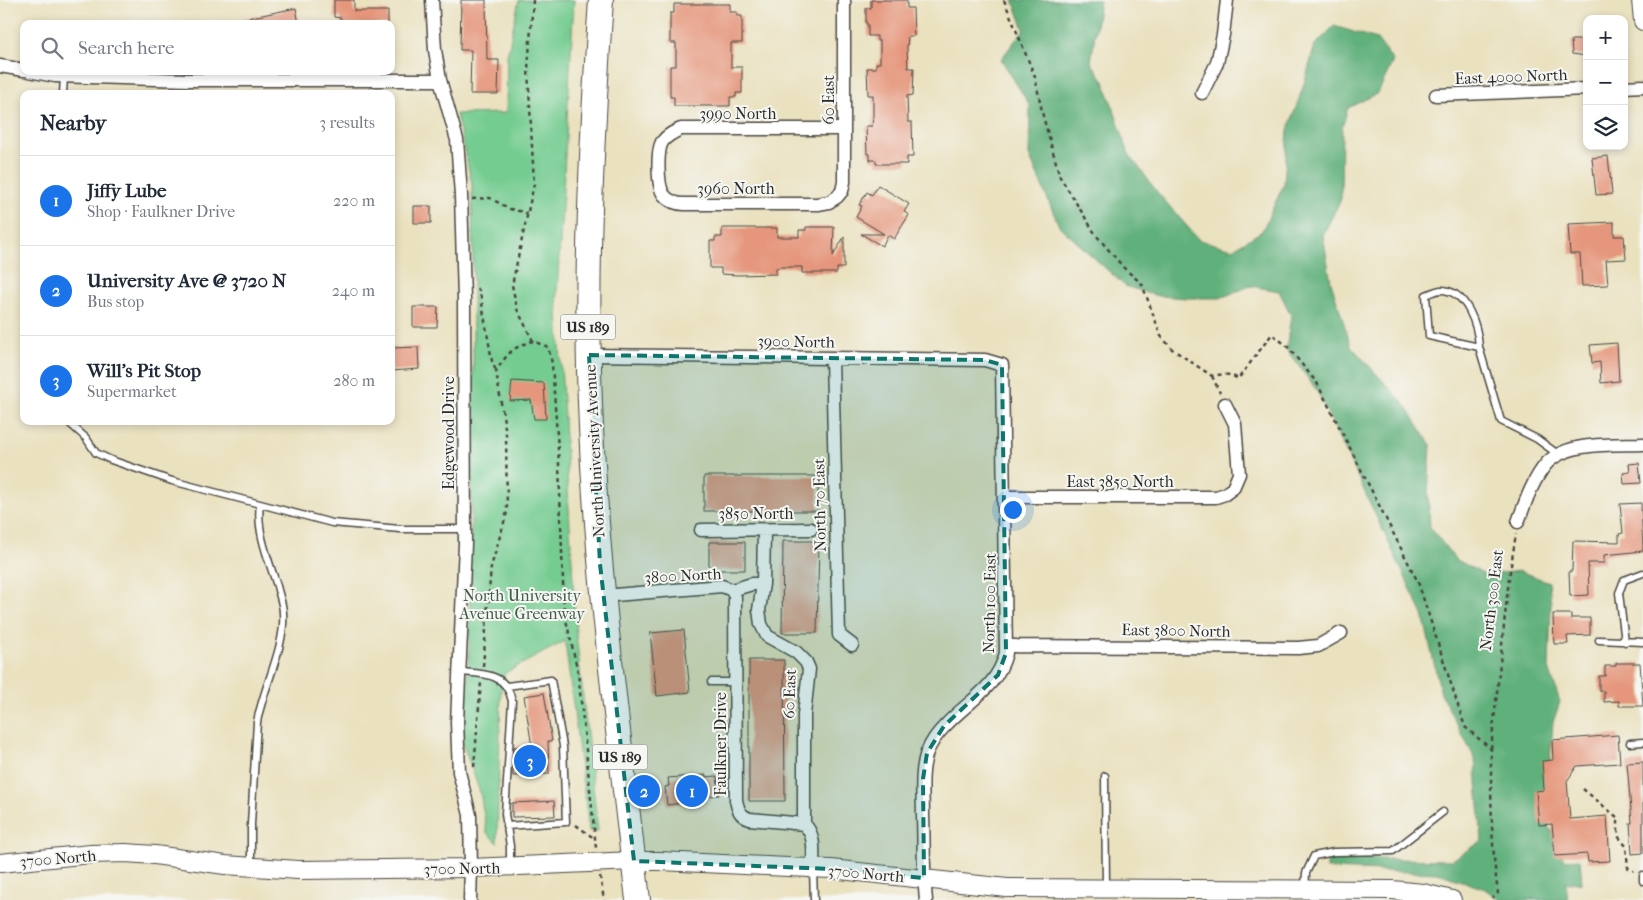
<!DOCTYPE html>
<html lang="en">
<head>
<meta charset="utf-8">
<style>
  :root { --surface:#fff; --page:#f6f6f7; --text:#1f2937; --muted:#747a83; --line:#e0e1e3; --accent:#1a73e8 }
  body { margin:0; font-family:"IM FELL French Canon",serif; background:var(--page); color:var(--text) }
  .controls { position:absolute; right:15px; top:15px; display:grid; overflow:hidden; border-radius:10px; box-shadow:0 2px 8px #0003 }
  .controls button { width:45px; height:45px; display:grid; place-items:center; padding:0; border:0; border-bottom:1px solid var(--line); background:var(--surface); color:var(--text); font:25px sans-serif }
  .you { position:absolute; left:1012px; top:509px; width:18px; height:18px; margin:-12px; border:4px solid #fff; border-radius:50%; background:#1a73e8; box-shadow:0 0 0 8px #1a73e833 }
  .badge { display:grid; place-items:center; width:32px; height:32px; border-radius:50%; background:var(--accent); color:#fff; font-size:16px; font-weight:700 }
  .pin { position:absolute; translate:-50% -50%; border:2px solid #fff; box-shadow:0 1px 5px #0006 }
  .list { margin:0; padding:0; list-style:none }
  h2 { display:flex; justify-content:space-between; align-items:center; height:65px; margin:0; padding:0 20px; font-size:21px }
  h2 small { font-size:16px; font-weight:400; color:var(--muted) }
  .list li { display:grid; grid-template-columns:32px 1fr auto; gap:15px; align-items:center; box-sizing:border-box; height:90px; padding:0 20px; border-top:1px solid var(--line) }
  .list b { display:block; font-size:19px; white-space:nowrap }
  .list p { margin:0; font-size:16px; white-space:nowrap; color:var(--muted) }
  .list em { font-size:16px; font-style:normal; color:var(--muted) }
  .icon { flex:none; width:28px; height:28px; fill:none; stroke:currentColor; stroke-width:2; stroke-linecap:round; stroke-linejoin:round }
  .map { position:relative; flex:none; width:1643px; height:900px; overflow:hidden }
  .search { position:absolute; background:var(--surface); box-shadow:0 2px 8px #0003; left:20px; top:20px; width:375px; height:55px; display:flex; align-items:center; gap:12px; box-sizing:border-box; padding:0 18px; border-radius:10px; color:var(--muted); font-size:19px }
  .panel { position:absolute; background:var(--surface); box-shadow:0 2px 8px #0003; left:20px; top:90px; width:375px; height:335px; border-radius:10px }
  .map>svg:first-child { display:block }
  .green { fill:#75cc91; stroke:#507c5e }
  .forest { fill:#60b07b; stroke:#466e53 }
  .building { fill:#e5967b }
  .lines { fill:none; stroke-linecap:round; stroke-linejoin:round }
  .lane-casing { stroke:#484641; stroke-width:9 }
  .street-casing { stroke:#484641; stroke-width:15 }
  .secondary-casing { stroke:#484641; stroke-width:20 }
  .highway-casing { stroke:#484641; stroke-width:26 }
  .path { stroke:#484641; stroke-width:2.5; stroke-dasharray:4 4; stroke-linecap:butt }
  .lane { stroke:#fff; stroke-width:6 }
  .street { stroke:#fff; stroke-width:12 }
  .secondary { stroke:#fff; stroke-width:18 }
  .highway { stroke:#fff; stroke-width:24 }
  .marked { fill:#0f766e; fill-opacity:0.2; stroke:#0f766e; stroke-width:4; stroke-dasharray:10 6; stroke-linejoin:round }
  .labels { text-anchor:middle; stroke-width:4; stroke-linejoin:round; paint-order:stroke }
  .shield { fill:#f6f6f2; stroke:#686867; stroke-width:1 }
  .shield-label { font-size:15px; font-weight:bold; fill:#2b2b2b }
  .street-label { font-size:16px; fill:#2b2b2b; stroke:#f6f6f2 }
  .park-label { font-size:16px; fill:#415b4a; stroke:#f6f6f2 }
</style>
</head>
<body>
<div class="map">
<svg width="1643" height="900" viewBox="0 0 1643 900">
  <rect width="100%" height="100%" fill="#f6f6f2"/>
  <filter id="ink" filterUnits="userSpaceOnUse"><feTurbulence type="fractalNoise" baseFrequency=".02" numOctaves="2"/><feDisplacementMap in="SourceGraphic" scale="10" xChannelSelector="R" yChannelSelector="G"/><feConvolveMatrix kernelMatrix="1 2 1 2 8 2 1 2 1" color-interpolation-filters="sRGB"/></filter>
  <filter id="wash" filterUnits="userSpaceOnUse"><feTurbulence type="fractalNoise" baseFrequency=".0096" numOctaves="4" result="noise"/><feDisplacementMap in="SourceGraphic" scale="20" xChannelSelector="R" yChannelSelector="G"/><feGaussianBlur stdDeviation="1.12" result="paint"/><feColorMatrix in="noise" values="0 0 0 0 0 0 0 0 0 0 0 0 0 0 0 0 0 1.4 0 .05"/><feComposite in="paint" operator="in"/></filter>
  <g filter="url(#wash)">
    <rect width="100%" height="100%" fill="#eae1bf"/>
    <path class="green" d="M519 0H574L557 293 576 634 598 831H589L565 641 505 673 501 692 497 843 487 833 480 792 462 742 469 656 473 403V258L472 184 456 114 506 113 507 56Z"/>
    <path class="forest" d="M1013 0H1100L1091 62 1104 81 1129 154 1158 193 1199 240 1233 249 1262 231 1284 184 1288 130 1304 84 1315 45 1334 26 1377 39 1393 61 1378 93 1348 108 1342 128 1341 199 1323 235 1331 282 1351 346 1406 406 1431 445 1428 493 1430 527 1455 559 1485 575 1519 571 1549 582 1551 605 1549 668 1560 702 1553 722 1547 802 1549 829 1561 836 1563 860 1580 859 1582 882 1566 883 1568 900H1500L1485 889 1438 873 1327 869V858L1452 860 1482 841 1475 759 1441 694 1423 615 1316 389 1286 349 1291 315 1279 291 1251 286 1220 298H1187L1158 296 1125 286 1059 226 1029 155 1030 106 1001 59 1024 29Z"/>
    <g id="blocks">
      <path class="building" d="M334 0H354V11H388V24H341V18L334 17Z
        M461 0H486L487 60H499L498 94H470L471 50H460Z
        M871 0H907V8H913L914 36H908L907 48 908 68H914L913 95 907 96 908 122H912L913 157H907V164H876V160H870V154H867L866 126H872L873 117V95H868L867 68H876V63H880V41H877V36H868V24H866V8H871Z
        M674 4H730V12H737V16H742V43H731V67H742V93H736V97H730V106H674V97H670V66H676V43H670V13H674Z
        M296 8 299 24H243V19Z
        M1571 40H1587V56L1572 54Z
        M1608 156 1612 194 1596 195 1592 158Z
        M878 185 909 204 904 212 909 215 902 226 894 239 888 235 882 246 861 234H884L856 217 862 206 859 205 867 192 872 195Z
        M414 206H431V223H414Z
        M1614 222V236H1624L1626 259 1606 260 1608 285 1582 286 1580 254H1570L1568 224Z
        M806 227H834L833 256 844 237V268H837V273H802V267H782L776 268V274L737 275 721 274V268H710V241H715V237H722V228H777V237H799V230H806Z
        M413 307H438L437 327H413Z
        M1617 343 1619 381 1601 383 1600 362 1592 363 1590 345Z
        M418 347 419 369 391 371V348Z
        M512 381 544 383 546 419H534L531 400 510 401Z
        M1639 463 1641 483 1624 484 1623 473 1630 472 1629 464Z
        M704 476H818V511H704Z
        M1641 503 1643 551 1604 555V563H1588L1589 595 1570 596 1569 571H1572L1573 541 1619 542V534L1623 533 1620 504Z
        M783 541H819L817 633H782Z
        M709 542H745V570H709Z
        M1553 614H1571V618H1590V635L1567 636 1568 644H1554Z
        M684 630 690 692 657 696 650 633Z
        M749 660H784L785 801H749Z
        M1616 663H1640L1643 706H1619V701L1604 702V691H1599V676H1605V666H1616Z
        M544 693 552 741H548L549 774 513 776 514 747H532L524 696Z
        M1618 735 1620 763 1577 766 1567 781 1570 819 1607 816 1610 861 1588 862 1587 854 1555 856 1552 824 1539 825 1536 791 1544 790 1542 761 1553 760 1552 740Z
        M1643 762V853L1632 854 1630 823H1632L1627 763Z
        M706 775V777L717 776 719 795 682 799 683 803 667 805 665 787 669 786 668 778Z
        M554 801 555 816 512 817V803Z"/>
    </g>
  </g>
  <g filter="url(#ink)">
    <use href="#blocks" fill-opacity="0" stroke="#484641" stroke-width="1"/>
    <g class="lines">
      <defs>
        <path id="lane" d="M63 94 64 76
          M1479 347C1478 327 1467 290 1441 290 1437 290 1431 293 1426 295L1429 336 1479 347 1501 421 1537 439 1559 455
          M67 421 86 438 96 453 111 460 172 481 260 504
          M1599 640 1643 642
          M1625 642 1619 593 1624 580 1643 573
          M459 672C483 674 506 672 512 701L505 814 510 846V864
          M711 682H736
          M1630 743 1643 742
          M1105 776 1106 887
          M506 826 566 822 563 746 551 680 507 686
          M251 866V824L257 722C263 688 286 646 283 613 283 604 279 595 277 586 269 561 256 531 260 504L332 523 400 529H465
          M813 870 814 900
          M1643 875V881
          M1305 889 1306 873 1314 856 1334 852 1393 851 1443 812"/>
        <path id="street" d="M432 0 435 50 440 80 457 140 461 195 464 299 465 544 457 722 459 772 470 815 471 868 470 900
          M844 0V182L842 191 837 197 829 202 818 204H684C677 204 669 201 664 195 657 186 657 151 662 142 667 135 674 132 681 129H844
          M0 66 24 70
          M29 71 55 76 189 80H440
          M1624 87 1643 86
          M1202 93 1217 63 1223 35 1227 0
          M1436 95 1587 89
          M589 355 985 360 1002 365 1006 653C997 689 967 701 944 727 937 734 931 743 927 752 920 772 923 796 923 816 924 844 923 872 926 900
          M832 358 839 635 852 645
          M1005 497H1216L1225 494 1233 488 1239 474 1235 424 1225 404
          M1518 522C1525 503 1533 479 1547 463 1568 441 1615 445 1643 444
          M701 530 811 529
          M764 530 763 584 759 610 761 624 767 636 796 652 806 662 809 669 804 715V824
          M732 590 735 597V604L736 800C738 810 740 816 750 819L804 824C816 835 813 853 813 869
          M603 596 722 586 732 590 752 584H763
          M1007 646 1298 648 1318 646 1341 633"/>
        <path id="secondary" d="M1641 0 1643 21
          M0 863 91 854 125 853 155 855 225 865 298 870 471 868 634 861H660L831 869 1007 888 1392 890 1423 893 1452 900"/>
        <path id="highway" d="M601 0C592 134 585 269 590 403 596 570 619 735 638 900"/>
      </defs>
      <use href="#lane" class="lane-casing"/>
      <use href="#street" class="street-casing"/>
      <use href="#secondary" class="secondary-casing"/>
      <use href="#highway" class="highway-casing"/>
      <path class="path" d="M533 0 528 69 534 184 512 285 517 309 533 341 548 347 552 363 559 464 564 611 578 672 596 848
        M1004 0 1035 77 1043 116 1060 177 1096 235 1124 268 1142 284 1161 336 1172 349 1212 376C1222 374 1229 373 1238 379L1272 334 1287 346 1317 383 1418 582 1465 727 1491 749C1491 797 1491 845 1498 893L1493 898
        M472 199 490 198 510 209 527 213
        M477 288 480 292 492 361 496 371
        M1212 376 1220 393
        M483 666 491 567 507 512 506 434 496 371C509 352 511 348 533 341
        M1491 749 1509 578 1516 534
        M474 767 481 682
        M1583 789 1618 818V836L1626 846 1628 868 1634 871
        M576 825 595 839
        M600 876 604 900"/>
      <use href="#lane" class="lane"/>
      <use href="#street" class="street"/>
      <use href="#secondary" class="secondary"/>
      <use href="#highway" class="highway"/>
    </g>
  </g>
  <path class="marked" d="M589 355 985 360 1002 365 1006 653 998 675 944 726 927 753 923 779 924 878 831 869 634 861 600 564Z"/>
  <g class="labels">
    <g class="shield">
      <rect x="560.5" y="314.5" width="55" height="25" rx="4"/>
      <rect x="592.5" y="744.5" width="55" height="25" rx="4"/>
    </g>
    <g class="shield-label">
      <text x="588" y="332">US 189</text>
      <text x="620" y="762">US 189</text>
    </g>
    <g class="street-label">
      <text transform="translate(1511 76) rotate(-2)" y="6">East 4000 North</text>
      <text transform="translate(828 100) rotate(-90)" y="6">60 East</text>
      <text x="738" y="119">3990 North</text>
      <text x="736" y="194">3960 North</text>
      <text transform="translate(796 341) rotate(1)" y="6">3900 North</text>
      <text transform="translate(448 433) rotate(-90)" y="6">Edgewood Drive</text>
      <text transform="translate(594 451) rotate(-93)" y="6">North University Avenue</text>
      <text x="1120" y="487">East 3850 North</text>
      <text transform="translate(819 505) rotate(-91)" y="6">North 70 East</text>
      <text x="756" y="519">3850 North</text>
      <text transform="translate(683 575) rotate(-3)" y="6">3800 North</text>
      <text transform="translate(1491 600) rotate(-83)" y="6">North 300 East</text>
      <text transform="translate(989 603) rotate(-89)" y="6">North 100 East</text>
      <text transform="translate(1176 630) rotate(1)" y="6">East 3800 North</text>
      <text transform="translate(789 694) rotate(-88)" y="6">60 East</text>
      <text transform="translate(720 744) rotate(-90)" y="6">Faulkner Drive</text>
      <text transform="translate(58 858) rotate(-5)" y="6">3700 North</text>
      <text transform="translate(462 868) rotate(-1)" y="6">3700 North</text>
      <text transform="translate(866 873) rotate(5)" y="6">3700 North</text>
    </g>
    <g class="park-label">
      <text x="522" y="601">North University<tspan x="522" dy="18">Avenue Greenway</tspan></text>
    </g>
  </g>
</svg>
<div class="controls">
<button>+</button>
<button>−</button>
<button><svg class="icon" aria-label="layers" viewBox="0 0 24 24"><path d="M12 4l9 5-9 5-9-5zM3 14l9 5 9-5"/></svg></button>
</div>
<div class="you"></div>
<div class="pin badge" style="left:692px;top:791px">1</div>
<div class="pin badge" style="left:644px;top:791px">2</div>
<div class="pin badge" style="left:530px;top:761px">3</div>
<div class="search"><svg class="icon" aria-label="search" viewBox="0 0 24 24"><circle cx="10" cy="10" r="6"/><path d="M15 15l6 6"/></svg>Search here</div>
<section class="panel">
<h2>Nearby<small>3 results</small></h2>
<ul class="list">
<li><span class="badge">1</span><div><b>Jiffy Lube</b><p>Shop · Faulkner Drive</p></div><em>220 m</em></li>
<li><span class="badge">2</span><div><b>University Ave @ 3720 N</b><p>Bus stop</p></div><em>240 m</em></li>
<li><span class="badge">3</span><div><b>Will's Pit Stop</b><p>Supermarket</p></div><em>280 m</em></li>
</ul>
</section>
</div>
</body>
</html>
